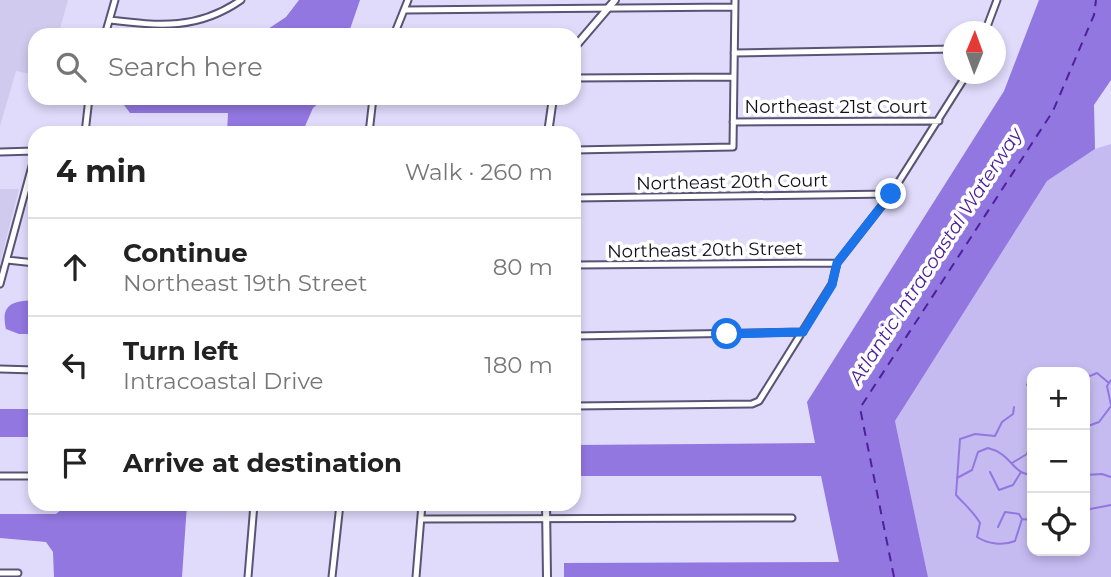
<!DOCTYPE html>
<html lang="en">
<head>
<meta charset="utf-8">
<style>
  :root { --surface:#fff; --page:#f6f6f6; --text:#222; --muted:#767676; --line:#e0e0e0 }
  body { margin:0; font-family:Montserrat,sans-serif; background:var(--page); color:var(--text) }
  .controls { position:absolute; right:21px; bottom:21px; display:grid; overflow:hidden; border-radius:14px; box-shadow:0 4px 10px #0003 }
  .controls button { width:63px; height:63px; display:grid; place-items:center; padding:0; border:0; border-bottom:2px solid var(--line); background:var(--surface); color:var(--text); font:35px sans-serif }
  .compass { position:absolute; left:943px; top:21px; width:63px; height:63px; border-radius:50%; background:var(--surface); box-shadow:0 4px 10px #0003; rotate:1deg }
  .stop { position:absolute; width:21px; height:21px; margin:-16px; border:5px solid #1a73e8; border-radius:50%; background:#fff }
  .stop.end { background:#1a73e8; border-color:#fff; box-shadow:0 2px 7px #0008 }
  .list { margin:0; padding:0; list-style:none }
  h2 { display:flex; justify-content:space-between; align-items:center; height:91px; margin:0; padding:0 28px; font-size:30px }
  h2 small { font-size:23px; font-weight:400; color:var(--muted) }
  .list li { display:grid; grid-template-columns:46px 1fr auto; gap:21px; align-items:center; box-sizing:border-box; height:98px; padding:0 28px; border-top:2px solid var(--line) }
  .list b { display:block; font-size:26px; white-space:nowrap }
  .list p { margin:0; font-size:23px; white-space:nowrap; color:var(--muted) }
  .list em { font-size:23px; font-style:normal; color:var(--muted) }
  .icon { flex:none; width:38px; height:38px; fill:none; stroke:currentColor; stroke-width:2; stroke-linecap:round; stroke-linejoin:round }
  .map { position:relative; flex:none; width:1111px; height:577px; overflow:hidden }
  .search { position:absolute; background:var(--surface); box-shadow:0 4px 10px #0003; left:28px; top:28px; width:553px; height:77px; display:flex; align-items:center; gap:18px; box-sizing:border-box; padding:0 24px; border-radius:21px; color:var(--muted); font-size:26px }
  .panel { position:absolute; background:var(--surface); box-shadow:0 4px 10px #0003; left:28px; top:126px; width:553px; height:385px; border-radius:21px }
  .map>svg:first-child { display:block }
  .built { fill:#d0caef }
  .green { fill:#c5bbf1; fill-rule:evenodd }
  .water { fill:#9277e0 }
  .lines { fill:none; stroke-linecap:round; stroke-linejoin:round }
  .stream { stroke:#9277e0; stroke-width:2 }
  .ferry { stroke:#4f209c; stroke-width:2; stroke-dasharray:9 7; stroke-linecap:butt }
  .minor-casing { stroke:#595375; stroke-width:9 }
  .tertiary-casing { stroke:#595375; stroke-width:10 }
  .minor { stroke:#fff; stroke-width:5 }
  .tertiary { stroke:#fff; stroke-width:6 }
  .route { stroke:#1a73e8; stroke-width:9 }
  .labels { text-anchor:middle; stroke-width:7; stroke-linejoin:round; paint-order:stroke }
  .street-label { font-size:18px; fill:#100e1b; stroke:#fff }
  .water-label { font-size:19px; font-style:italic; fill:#4f209c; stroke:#fff }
</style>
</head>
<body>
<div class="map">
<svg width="1111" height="577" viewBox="0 0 1111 577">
  <rect width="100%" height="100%" fill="#e0dafb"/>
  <path class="built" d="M0 0H68L58 35H35V75L16 71 0 126Z
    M0 189H19L0 263Z"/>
  <path class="green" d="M1111 144V577H928L895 421 1047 181 1095 149ZM1032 372H1085V551H1032Z"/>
  <path class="water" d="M299 0H360L348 35H259L286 17Z
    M1039 0H1111V80L1094 105 1095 149 1047 181 895 421 928 577H564V563L839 562 821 476H574V445L815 443 807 402 1004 91Z
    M125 98H325L313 108 302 133H227L228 113H130L124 105Z
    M35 300V334H19L6 329C0 303 14 301 35 300Z
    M0 409H35V437H0Z
    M68 504H187L182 577H54L53 552 46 542 0 538V514H56Z"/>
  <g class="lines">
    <path class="stream" d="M1085 378 1097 373 1109 383
      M1027 385 1032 379
      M1111 405 1107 386 1111 380
      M1014 407 1013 414 1002 422 995 436 975 434 960 439 956 495C965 505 973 511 980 523L977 537C988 544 1003 546 1015 541L1022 519 1032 520
      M1085 446 1088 426 1099 422 1111 406
      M1085 452V468
      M1012 463 1027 454 1032 439
      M990 472 999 490 1013 485 1021 472
      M1085 475 1102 474 1111 477
      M957 478 972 470 978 452 988 448C1012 454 1012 474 1032 475
      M1085 510 1111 505
      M998 527 1005 512 1019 514 1022 519"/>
    <path class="ferry" d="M894 577 860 408 1053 111 1094 15 1096 0"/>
    <defs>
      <path id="minor" d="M405 10 735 7
        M110 20C160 26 198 30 241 0
        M985 32 997 0
        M105 35 115 0
        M394 35 408 0
        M734 53 954 49
        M574 78 734 77
        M733 122 939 121
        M85 133 89 98
        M369 133 373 98
        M574 150 733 147 735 0
        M0 152 35 151
        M574 198 891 194
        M7 260 35 263
        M574 265 837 263
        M0 284 35 155
        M574 336 803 332
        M0 369 35 370
        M574 406 752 404 759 401 832 284 837 263 891 194 967 74
        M0 476H35
        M421 519 792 518
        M0 573H18
        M248 577 254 504
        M332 577 340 504
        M416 577 422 504"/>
      <path id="tertiary" d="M574 48 615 0
        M548 133 553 98
        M546 504 547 577"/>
    </defs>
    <use href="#minor" class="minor-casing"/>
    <use href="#tertiary" class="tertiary-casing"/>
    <use href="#minor" class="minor"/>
    <use href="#tertiary" class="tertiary"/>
  </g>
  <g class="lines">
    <path class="route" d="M727 334 803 332 832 285 837 263 891 194"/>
  </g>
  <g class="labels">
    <g class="street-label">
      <text x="836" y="113">Northeast 21st Court</text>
      <text transform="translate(732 182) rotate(-1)" y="6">Northeast 20th Court</text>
      <text transform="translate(705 250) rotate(-1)" y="6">Northeast 20th Street</text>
    </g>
    <g class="water-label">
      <text transform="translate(935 256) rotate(-57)" y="7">Atlantic Intracoastal Waterway</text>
    </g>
  </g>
</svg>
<div class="controls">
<button>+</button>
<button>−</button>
<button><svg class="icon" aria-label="locate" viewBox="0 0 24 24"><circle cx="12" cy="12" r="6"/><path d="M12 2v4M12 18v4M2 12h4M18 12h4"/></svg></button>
</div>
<svg class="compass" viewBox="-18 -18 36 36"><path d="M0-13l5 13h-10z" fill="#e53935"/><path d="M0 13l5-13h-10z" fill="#767676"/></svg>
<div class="stop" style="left:727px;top:334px"></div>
<div class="stop end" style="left:891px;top:194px"></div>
<div class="search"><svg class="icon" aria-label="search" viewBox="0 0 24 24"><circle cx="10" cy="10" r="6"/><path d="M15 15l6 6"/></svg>Search here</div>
<section class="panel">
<h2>4 min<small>Walk · 260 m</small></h2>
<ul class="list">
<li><svg class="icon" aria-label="ahead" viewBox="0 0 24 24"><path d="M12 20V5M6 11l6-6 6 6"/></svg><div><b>Continue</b><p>Northeast 19th Street</p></div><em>80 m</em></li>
<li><svg class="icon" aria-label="left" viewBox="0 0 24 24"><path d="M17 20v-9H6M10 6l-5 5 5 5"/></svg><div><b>Turn left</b><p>Intracoastal Drive</p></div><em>180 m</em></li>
<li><svg class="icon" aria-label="arrive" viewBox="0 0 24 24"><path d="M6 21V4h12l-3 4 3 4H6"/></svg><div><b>Arrive at destination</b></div></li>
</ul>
</section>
</div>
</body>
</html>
